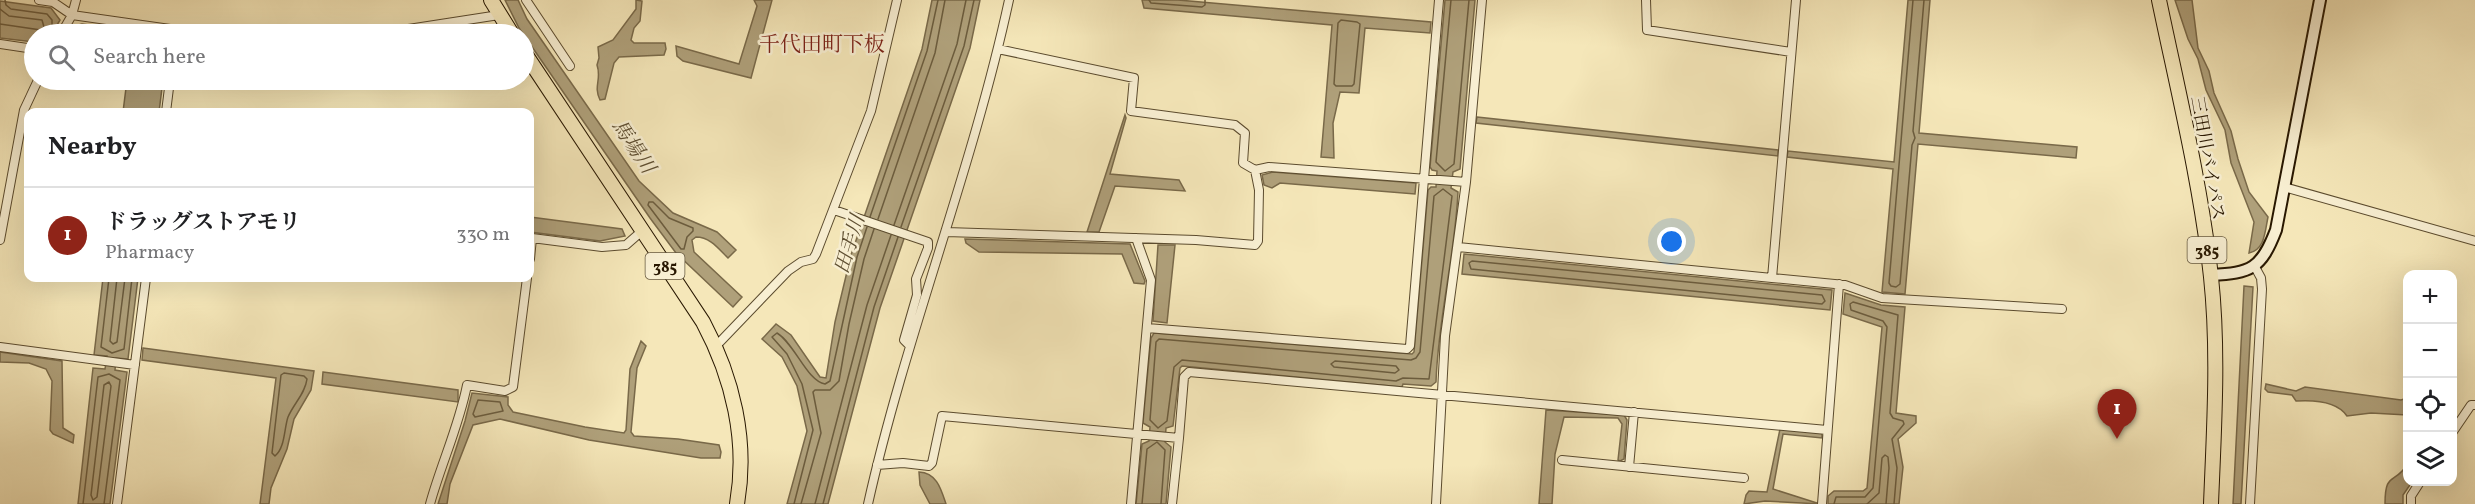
<!DOCTYPE html>
<html lang="en">
<head>
<meta charset="utf-8">
<style>
  :root { --surface:#fff; --page:#f6f6f6; --text:#202124; --muted:#757577; --line:#e0e0e0; --accent:#8f2418 }
  body { margin:0; font-family:Vollkorn,"Noto Serif JP",serif; background:var(--page); color:var(--text) }
  .controls { position:absolute; right:18px; bottom:18px; display:grid; overflow:hidden; border-radius:12px; box-shadow:0 6px 24px #0002 }
  .controls button { width:54px; height:54px; display:grid; place-items:center; padding:0; border:0; border-bottom:2px solid var(--line); background:var(--surface); color:var(--text); font:30px sans-serif }
  .you { position:absolute; left:1672px; top:242px; width:21px; height:21px; margin:-15px; border:4px solid #fff; border-radius:50%; background:#1a73e8; box-shadow:0 0 0 9px #1a73e833 }
  .badge { display:grid; place-items:center; width:39px; height:39px; border-radius:50%; background:var(--accent); color:#fff; font-size:20px; font-weight:700 }
  .pin { position:absolute; translate:-50% -50px; filter:drop-shadow(0 2px 3px #0008) }
  .pin::after { content:''; position:absolute; top:32px; width:21px; height:18px; background:inherit; clip-path:polygon(0 0,100% 0,50% 100%) }
  .list { margin:0; padding:0; list-style:none }
  h2 { display:flex; justify-content:space-between; align-items:center; height:78px; margin:0; padding:0 24px; font-size:26px }
  h2 small { font-size:20px; font-weight:400; color:var(--muted) }
  .list li { display:grid; grid-template-columns:39px 1fr auto; gap:18px; align-items:center; box-sizing:border-box; height:96px; padding:0 24px; border-top:2px solid var(--line) }
  .list b { display:block; font-size:22px; white-space:nowrap }
  .list p { margin:0; font-size:20px; white-space:nowrap; color:var(--muted) }
  .list em { font-size:20px; font-style:normal; color:var(--muted) }
  .icon { flex:none; width:33px; height:33px; fill:none; stroke:currentColor; stroke-width:2; stroke-linecap:round; stroke-linejoin:round }
  .map { position:relative; flex:none; width:2475px; height:504px; overflow:hidden }
  .search { position:absolute; background:var(--surface); box-shadow:0 6px 24px #0002; left:24px; top:24px; width:510px; height:66px; display:flex; align-items:center; gap:15px; box-sizing:border-box; padding:0 21px; border-radius:33px; color:var(--muted); font-size:22px }
  .panel { position:absolute; background:var(--surface); box-shadow:0 6px 24px #0002; left:24px; top:108px; width:510px; height:174px; border-radius:12px }
  .map>svg:first-child { display:block }
  .water { fill:#afa07a; stroke:#796949; stroke-width:1.5 }
  .lines { fill:none; stroke-linecap:round; stroke-linejoin:round }
  .shore { stroke:#6c5c3d; stroke-width:1.5 }
  .street-casing { stroke:#5b4b2e; stroke-width:10 }
  .secondary-casing { stroke:#281700; stroke-width:14 }
  .highway-casing { stroke:#281700; stroke-width:16 }
  .street { stroke:#f8efd2; stroke-width:8 }
  .secondary { stroke:#f8efd2; stroke-width:10 }
  .highway { stroke:#f5e7b9; stroke-width:14 }
  .labels { text-anchor:middle; stroke-width:5; stroke-linejoin:round; paint-order:stroke }
  .shield { fill:#f8efd2; stroke:#66583f; stroke-width:1.5 }
  .shield-label { font-size:16px; font-weight:bold; fill:#281700 }
  .street-label { font-size:18px; fill:#281700; stroke:#f8efd2 }
  .water-label { font-size:20px; font-style:italic; fill:#5e4e31; stroke:#f8efd2 }
  .quarter-label { font-size:21px; fill:#7a1f14; stroke:#f8efd2 }
</style>
</head>
<body>
<div class="map">
<svg width="2475" height="504" viewBox="0 0 2475 504">
  <rect width="100%" height="100%" fill="#f5e7b9"/>
  <filter id="stains"><feTurbulence type="fractalNoise" baseFrequency=".00333" numOctaves="4"/><feColorMatrix values="0 0 0 0 .2 0 0 0 0 .09 0 0 0 0 .02 0 0 0 .5 -.17"/></filter>
  <radialGradient id="worn" r=".72"><stop offset=".6" stop-color="#630" stop-opacity="0"/><stop offset="1" stop-color="#630" stop-opacity=".3"/></radialGradient>
  <path class="water" d="M505 0H518L527 19 639 181 673 213 717 232 736 250 728 258C718 248 710 237 696 237L692 240 694 252 742 297 733 307 676 253 650 218 519 28Z
    M636 0 642 1 640 21 634 28 631 40 634 43H665L666 49 664 55 619 57 614 63 605 99 600 100C593 86 602 79 597 65L599 58 598 47 613 40 636 9Z
    M754 0H772L751 78 683 61 677 56 676 46 739 64 757 6Z
    M932 0H980L970 48 880 308 828 504H787L807 431 797 386 782 357 762 339 776 324 791 335 820 377 826 378 835 322 851 255 922 49Z
    M1142 0H1178L1431 22 1430 33 1365 28 1359 93 1340 92 1333 123 1334 158 1321 157 1332 25 1144 8Z
    M1445 0H1475L1460 169 1453 172 1451 188 1458 192C1455 256 1438 318 1436 382L1431 386 1403 384 1402 387 1182 366 1180 368 1173 426 1166 428 1165 442 1171 447 1166 504H1136L1142 444 1149 441 1150 427 1143 423 1144 411 1151 338 1154 333 1412 354 1414 352 1428 190 1431 187H1436L1437 171 1432 170 1430 167Z
    M1908 0H1930L1919 133 2077 147 2076 158 1918 144 1905 294 1882 292 1893 169 1787 157 1788 151 1894 162Z
    M2175 0H2192L2198 48 2209 71 2214 93 2231 131 2238 159 2249 192 2268 217C2265 231 2265 250 2249 253L2254 222 2231 163 2225 130 2206 90 2198 59 2188 39Z
    M0 1 51 8 60 20 57 25 70 34 75 26 82 24 154 34H56L53 32 51 34H34V42L0 38Z
    M127 80H163L159 112H123Z
    M1125 115 1126 118 1110 174 1179 180 1185 191 1115 186 1099 232H1087Z
    M1477 117 1778 150V156L1476 123Z
    M1273 172 1416 183 1415 194 1280 183 1272 188 1264 185 1262 175Z
    M530 217 622 229 625 236 600 241 530 232Z
    M965 239 1130 244 1145 281 1144 284 1134 283 1122 254 979 252 966 243Z
    M1158 245H1175L1167 323 1153 321Z
    M1464 254 1832 290 1830 310 1462 274Z
    M103 278H138L128 359 116 358 115 370 127 372 110 504H78L93 368 105 369 107 356 94 355Z
    M2244 286 2253 287 2241 504H2233Z
    M1845 293 1881 305 1905 307 1896 413 1916 416V423L1898 439 1903 467 1899 504H1828V496L1834 491H1863L1867 488 1882 327 1843 314Z
    M641 341 646 346 637 368 631 432 634 436 678 439 719 445 721 452 720 458H701L589 440 500 419 473 425 450 484 447 504H438L465 421 472 393 508 397V405L513 412 585 427 624 433 626 430 630 369Z
    M143 348 314 371 311 390 294 419 287 449 271 488 269 504H260L276 378 142 360Z
    M0 352 62 361 63 428 74 435 73 443 53 434 50 430 52 381 46 369 29 363 0 362Z
    M323 372 458 390V402L322 384Z
    M2266 384 2296 391 2305 387 2401 400 2407 398V415L2371 413 2347 416C2337 401 2312 400 2296 401L2292 395 2268 392 2265 389Z
    M1546 410 1624 415 1627 420 1624 459 1620 461 1618 460 1622 424 1618 418 1564 417 1555 454 1552 504H1539Z
    M1780 429 1822 433V438L1783 434 1773 489 1820 504 1765 501 1744 504 1746 495 1749 491 1767 492Z
    M2407 465 2408 482H2412L2403 495V504H2385C2385 471 2394 485 2407 465Z
    M919 472C937 473 941 489 946 504H930L920 485Z"/>
  <g class="lines">
    <path class="shore" d="M5 0 6 5 11 9 47 14 52 20V28L56 32
      M1149 0 1151 3 1202 7 1205 5V0
      M1451 0 1436 162 1445 171 1454 164 1469 0
      M1913 0 1889 283 1891 286 1896 287 1900 284 1912 145 1915 138 1913 131 1924 0
      M0 9 9 16 42 20 44 27 41 30 0 24
      M1341 20 1357 22 1360 24 1354 84 1352 86H1336L1334 84 1338 23Z
      M1443 189 1452 196 1429 379 1403 378 1396 381 1182 360 1174 367 1167 421 1158 428 1150 420 1156 342 1159 339 1411 360 1416 358 1420 352 1434 196Z
      M649 202H653L669 218 693 228V231L687 237 684 249H681L648 205Z
      M870 217 927 51 938 0
      M878 219 935 53 945 0
      M894 225 957 44 966 0
      M901 227 964 46 974 0
      M1472 261 1822 295 1825 301 1822 304 1471 269 1469 263Z
      M109 278 101 347 112 353 124 349 132 278
      M117 278 110 341 113 344 117 342 125 278
      M1335 361 1396 366 1399 370 1395 373 1334 367 1331 364Z
      M284 373 304 376 307 379C305 394 294 403 288 417 284 429 285 448 275 456L272 453 281 375Z
      M109 382 111 386 97 497 93 500 91 495 104 385Z
      M478 400 500 402 503 411 475 417 473 414Z
      M83 504 98 377 109 374 120 380 104 504
      M794 504 813 430 802 384 787 354 772 337 777 333C795 344 807 381 825 384L830 381 857 257 867 227
      M801 504 821 433 813 392 815 390H830L839 381 849 324 864 259 874 229
      M815 504 867 305 891 235
      M823 504 874 307 898 237
      M1142 504 1147 449 1157 442 1165 450 1161 504
      M1834 504 1836 497H1865L1873 488 1887 327 1883 321 1851 310 1850 304 1853 302 1898 315 1890 413 1893 418 1903 421 1904 424 1892 439 1897 468 1894 504
      M1867 504 1879 493 1882 458 1885 455 1888 457 1889 468 1886 504"/>
    <defs>
      <path id="street" d="M39 0 53 2 72 15 177 30 301 34
        M526 0 570 66
        M1646 0 1647 30 1791 52
        M1796 0 1772 278 1845 285 1882 298 2062 309
        M61 34 72 15 76 0
        M376 34 499 15
        M0 44 34 49
        M998 49 1134 78 1131 111 1235 125 1245 133 1243 163 1255 170 1269 167 1466 182
        M166 112 170 80
        M2284 187 2475 241
        M834 210 928 242V248L916 279 917 295 904 340 910 346
        M946 232 1196 240 1255 245 1258 241 1259 190 1255 170
        M0 240 24 110 38 80
        M1458 247 1772 278
        M530 259 532 238 602 247 626 245 642 231
        M1147 328 1407 349 1410 346 1439 0
        M716 346 788 271 801 262 813 259 816 254 871 111 897 0
        M0 347 135 365
        M2452 433 2471 405H2475
        M1562 460 1744 478
        M877 465 903 463 929 466 932 463 942 416 1179 438 1184 377 1189 372 1827 430
        M1629 467 1634 412
        M117 504 146 278
        M430 504C441 464 459 426 467 385L505 391 513 387 527 278
        M868 504C906 334 972 171 1009 0
        M1131 504 1151 280 1136 238
        M1172 504 1179 438
        M1436 504 1445 336 1466 182 1482 0
        M1822 504 1839 284
        M2250 504 2262 289 2261 278 2255 267
        M2411 504V496L2420 482"/>
      <path id="secondary" d="M2211 275C2251 273 2261 269 2276 230L2320 0"/>
      <path id="highway" d="M491 0 512 34
        M2159 0C2178 91 2201 185 2211 277 2219 352 2214 428 2211 504
        M524 52 703 322C733 378 748 441 737 504"/>
    </defs>
    <use href="#street" class="street-casing"/>
    <use href="#secondary" class="secondary-casing"/>
    <use href="#highway" class="highway-casing"/>
    <use href="#street" class="street"/>
    <use href="#secondary" class="secondary"/>
    <use href="#highway" class="highway"/>
  </g>
  <g class="labels">
    <g class="shield">
      <rect x="2187.5" y="237" width="39" height="26" rx="4.5"/>
      <rect x="645.5" y="253" width="39" height="26" rx="4.5"/>
    </g>
    <g class="shield-label">
      <text x="2207" y="256">385</text>
      <text x="665" y="272">385</text>
    </g>
    <g class="street-label">
      <text transform="translate(2208 158) rotate(80)" y="6">三田川バイパス</text>
    </g>
    <g class="water-label">
      <text transform="translate(634 146) rotate(56)" y="7">馬場川</text>
      <text transform="translate(849 244) rotate(-73)" y="7">田手川</text>
    </g>
    <g class="quarter-label">
      <text x="822" y="51">千代田町下板</text>
    </g>
  </g>
  <rect width="100%" height="100%" filter="url(#stains)"/>
  <rect width="100%" height="100%" fill="url(#worn)"/>
</svg>
<div class="controls">
<button>+</button>
<button>−</button>
<button><svg class="icon" aria-label="locate" viewBox="0 0 24 24"><circle cx="12" cy="12" r="6"/><path d="M12 2v4M12 18v4M2 12h4M18 12h4"/></svg></button>
<button><svg class="icon" aria-label="layers" viewBox="0 0 24 24"><path d="M12 4l9 5-9 5-9-5zM3 14l9 5 9-5"/></svg></button>
</div>
<div class="you"></div>
<div class="pin badge" style="left:2117px;top:439px">1</div>
<div class="search"><svg class="icon" aria-label="search" viewBox="0 0 24 24"><circle cx="10" cy="10" r="6"/><path d="M15 15l6 6"/></svg>Search here</div>
<section class="panel">
<h2>Nearby<small></small></h2>
<ul class="list">
<li><span class="badge">1</span><div><b>ドラッグストアモリ</b><p>Pharmacy</p></div><em>330 m</em></li>
</ul>
</section>
</div>
</body>
</html>
